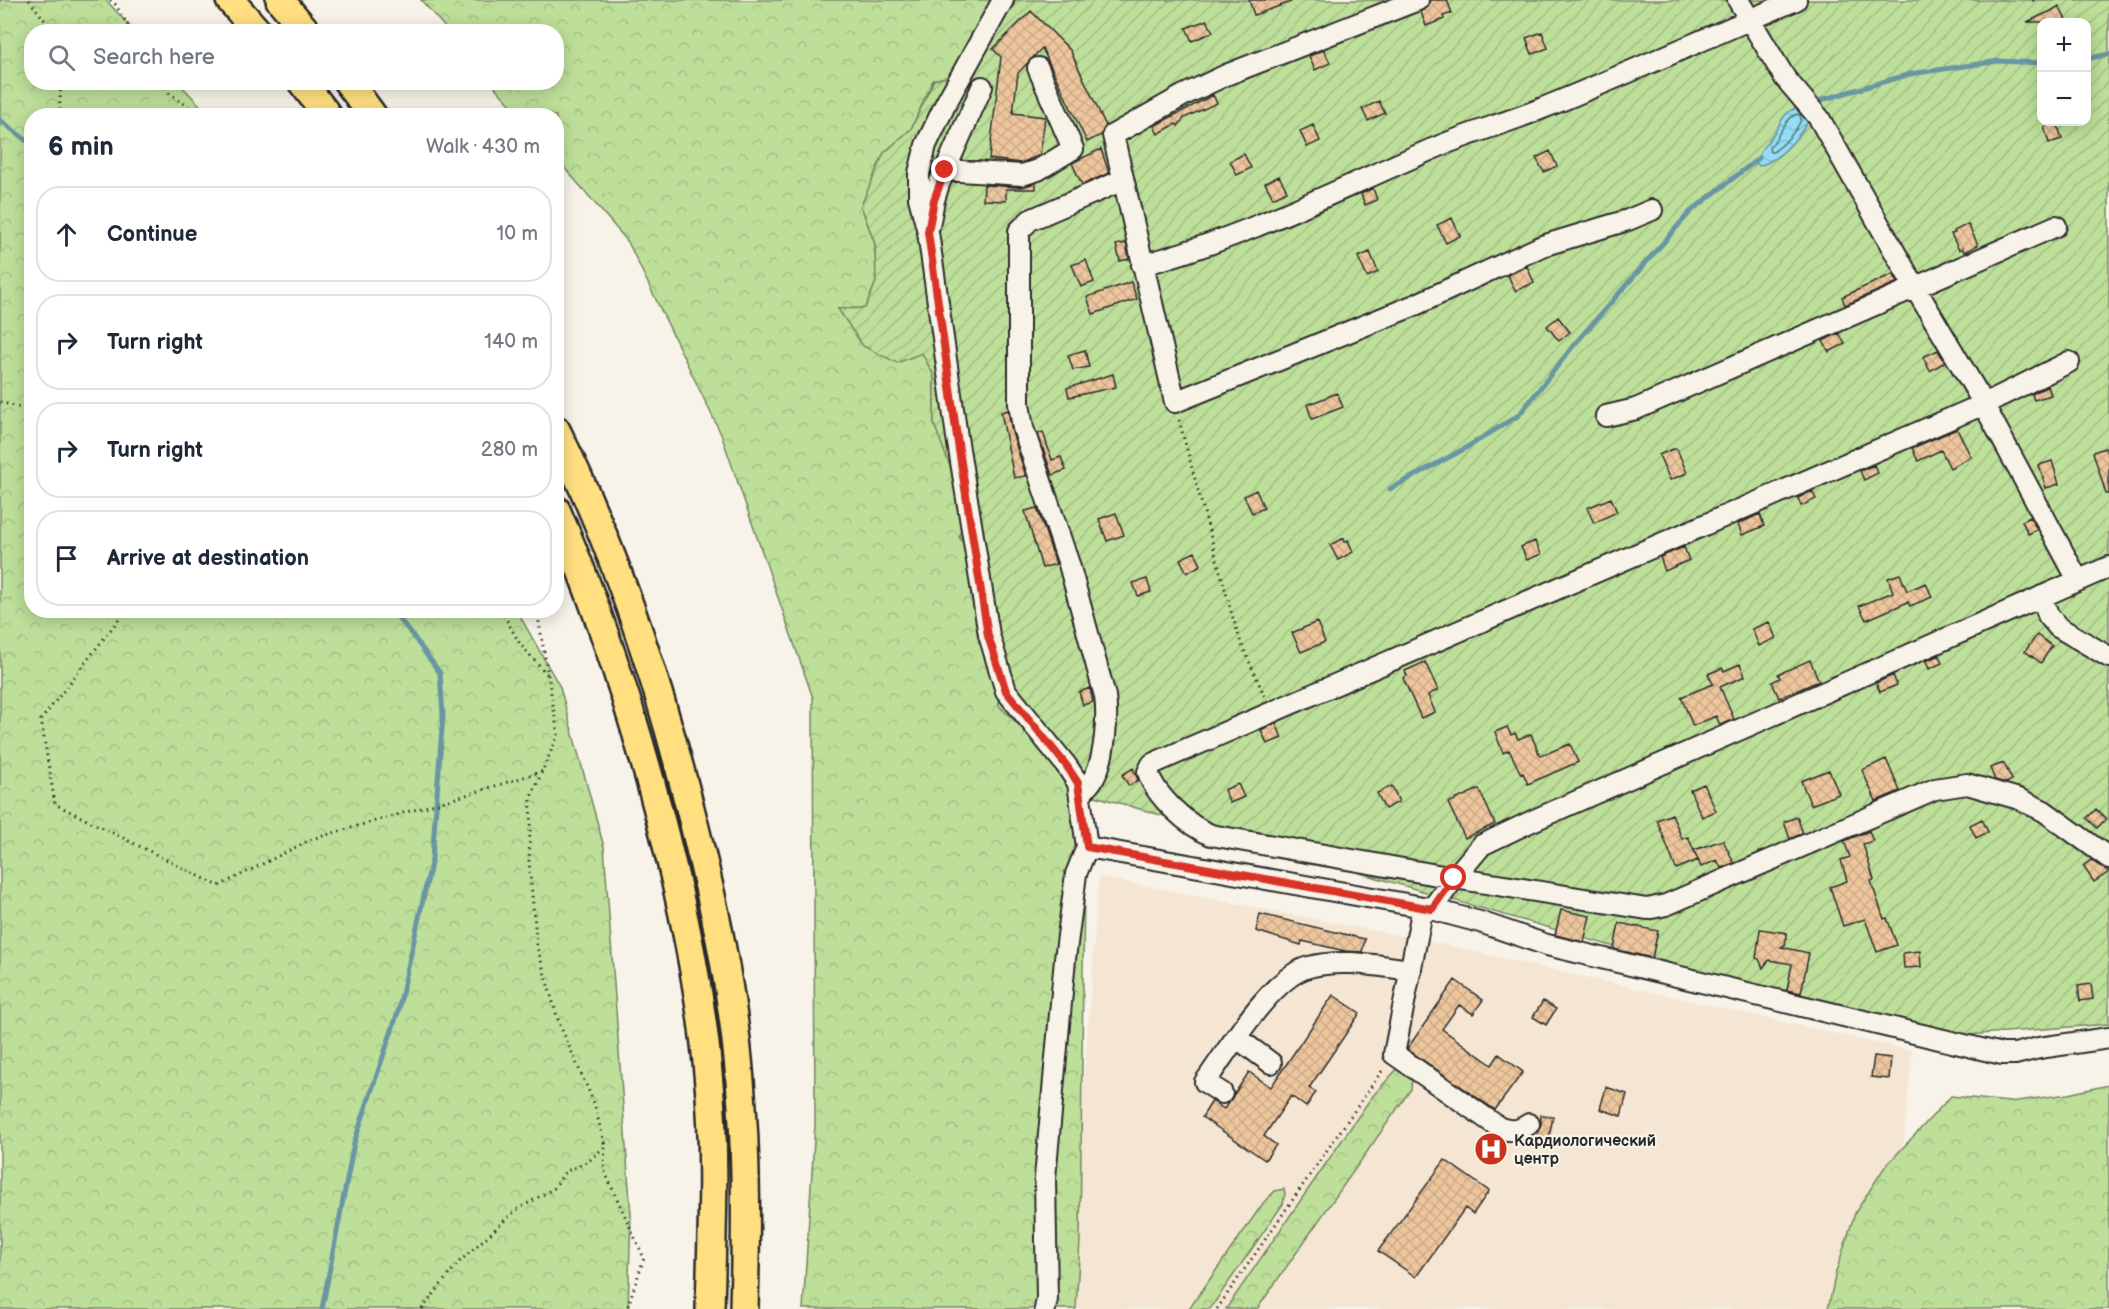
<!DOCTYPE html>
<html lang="en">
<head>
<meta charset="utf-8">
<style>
  :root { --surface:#fff; --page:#f6f6f7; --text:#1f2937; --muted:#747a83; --line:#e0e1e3 }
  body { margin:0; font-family:"Balsamiq Sans",sans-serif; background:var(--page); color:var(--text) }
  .controls { position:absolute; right:18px; top:18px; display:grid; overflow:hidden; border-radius:12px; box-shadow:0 3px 15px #0003 }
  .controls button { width:54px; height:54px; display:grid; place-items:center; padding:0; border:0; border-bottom:2px solid var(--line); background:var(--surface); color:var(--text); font:30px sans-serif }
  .stop { position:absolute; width:18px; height:18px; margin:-14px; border:4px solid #d93025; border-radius:50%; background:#fff }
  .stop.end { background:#d93025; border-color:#fff; box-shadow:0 2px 6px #0008 }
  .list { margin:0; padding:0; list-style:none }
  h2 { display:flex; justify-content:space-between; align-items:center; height:78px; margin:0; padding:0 24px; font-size:26px }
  h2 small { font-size:20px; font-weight:400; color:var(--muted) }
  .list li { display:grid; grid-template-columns:39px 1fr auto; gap:18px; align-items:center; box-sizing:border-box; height:96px; margin:0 12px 12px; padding:0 12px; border:2px solid var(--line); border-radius:24px }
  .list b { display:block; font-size:22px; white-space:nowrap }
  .list em { font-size:20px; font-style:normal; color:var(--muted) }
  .icon { flex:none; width:33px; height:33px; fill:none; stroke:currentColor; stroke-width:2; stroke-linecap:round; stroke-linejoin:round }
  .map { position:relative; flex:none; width:2109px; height:1309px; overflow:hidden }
  .search { position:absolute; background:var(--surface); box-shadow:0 3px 15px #0003; left:24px; top:24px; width:540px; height:66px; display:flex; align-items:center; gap:15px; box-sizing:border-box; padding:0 21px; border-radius:24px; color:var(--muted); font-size:22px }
  .panel { position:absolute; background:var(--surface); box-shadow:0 3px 15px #0003; left:24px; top:108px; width:540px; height:510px; border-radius:24px }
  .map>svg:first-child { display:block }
  .built { fill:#f4e6d2 }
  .forest { fill:url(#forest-crowns); stroke:#748562; stroke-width:1.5 }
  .garden { fill:url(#garden-furrows); stroke:#748562; stroke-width:1.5; fill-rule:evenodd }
  .water { fill:url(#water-waves); stroke:#6a96a4; stroke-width:1.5 }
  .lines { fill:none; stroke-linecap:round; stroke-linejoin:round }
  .shore { stroke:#55737c; stroke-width:1.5 }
  .stream { stroke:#6a96a4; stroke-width:5 }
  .building { fill:url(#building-cross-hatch); stroke:#2b2b2b; stroke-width:1.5 }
  .minor-casing { stroke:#2b2b2b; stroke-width:24 }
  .highway-casing { stroke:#2b2b2b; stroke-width:32 }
  .path { stroke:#2b2b2b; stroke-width:3; stroke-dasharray:1.5 4.5; stroke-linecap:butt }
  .minor { stroke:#f7f3e8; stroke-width:20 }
  .highway { stroke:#ffdf80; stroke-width:27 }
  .route { stroke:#d93025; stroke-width:8 }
  .labels { text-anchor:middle; stroke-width:4.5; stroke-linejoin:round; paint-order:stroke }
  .poi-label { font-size:16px; font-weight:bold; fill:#2b2b2b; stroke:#f7f3e8; text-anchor:start }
</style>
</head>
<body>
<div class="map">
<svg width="2109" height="1309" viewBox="0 0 2109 1309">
  <defs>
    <pattern id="forest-crowns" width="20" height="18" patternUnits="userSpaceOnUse" patternTransform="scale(1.5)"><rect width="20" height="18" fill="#bddf99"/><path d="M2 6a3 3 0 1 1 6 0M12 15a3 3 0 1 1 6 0" fill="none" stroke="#a3c084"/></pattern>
    <pattern id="garden-furrows" width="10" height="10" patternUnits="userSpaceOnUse" patternTransform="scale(1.5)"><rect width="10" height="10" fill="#bddf99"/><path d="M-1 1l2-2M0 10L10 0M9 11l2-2" fill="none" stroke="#a3c084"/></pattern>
    <pattern id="water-waves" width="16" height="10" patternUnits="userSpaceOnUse" patternTransform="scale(1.5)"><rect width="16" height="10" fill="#94def5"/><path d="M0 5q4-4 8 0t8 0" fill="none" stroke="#80bfd2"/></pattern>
    <pattern id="building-cross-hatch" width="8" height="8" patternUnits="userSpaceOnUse" patternTransform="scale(1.5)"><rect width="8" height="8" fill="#edc69d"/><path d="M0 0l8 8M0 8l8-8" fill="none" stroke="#cbaa87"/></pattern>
  </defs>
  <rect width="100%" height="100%" fill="#f7f3e8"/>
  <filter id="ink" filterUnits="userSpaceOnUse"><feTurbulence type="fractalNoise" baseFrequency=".0167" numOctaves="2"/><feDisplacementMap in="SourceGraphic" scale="12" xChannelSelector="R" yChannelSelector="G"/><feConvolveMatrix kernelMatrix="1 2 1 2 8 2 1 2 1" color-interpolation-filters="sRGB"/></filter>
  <g filter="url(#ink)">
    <path class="built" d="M1099 877 1427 941 1912 1051 1894 1247 1887 1309H1067Z"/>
    <path class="forest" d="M0 0H106L134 31 32 32V82L179 83 209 115 32 116V610L517 611 560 687 604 847 631 1215 628 1309H0Z
      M421 0H1015L1014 6 960 74 933 80 911 129 884 153 861 206 875 244 876 282 865 308 839 309 922 353 934 376V424L970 487 976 563 1053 757 1085 793 1080 1240 1076 1309H803L815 1125 813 698 721 434 628 242 557 159 556 116 520 115 491 83 556 82V32L448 31Z
      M1398 1068 1412 1078 1411 1089 1257 1309H1226L1371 1098Z
      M2109 1085V1309H1828L1836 1272 1855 1213 1884 1168 1951 1096 2010 1102 2068 1094Z
      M1284 1189 1285 1194 1283 1204 1210 1309H1189L1264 1202 1275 1191Z"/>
    <path class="garden" d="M1015 0H2109V1024L1928 1038 1085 793 1053 757 999 706 989 620 976 563 959 537 967 509 970 487 951 469 934 424V376L922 353 897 363 863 346 838 309 865 308 876 282 875 244 861 206 884 153 911 129 934 80 960 74 1014 6ZM2042 22H2086V122H2042Z"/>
    <path class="water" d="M1796 108 1806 111 1808 122C1796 140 1781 159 1759 166L1756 162C1760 149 1764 147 1771 137 1780 126 1782 113 1796 108Z"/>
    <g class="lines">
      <path class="shore" d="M1797 114 1800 115 1801 120C1796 131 1784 145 1773 152H1770L1769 148C1779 138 1784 119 1797 114Z"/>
      <path class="stream" d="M2086 59 2109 54
        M1818 101 1910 74 1999 61 2042 63
        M0 120 32 145
        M1390 489 1464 449 1519 415 1573 346 1690 212 1759 158
        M322 1309 354 1143 398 1012 432 859 443 715 440 673 410 632 392 610"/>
    </g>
    <path class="building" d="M1249 0H1291V2L1254 15Z
      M1430 0H1447L1452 13 1443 16 1444 19 1426 26 1421 12 1428 7Z
      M2059 6 2067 22H2027L2051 11Z
      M1031 11 1070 50 1106 126 1101 135 1087 142 1042 48 1018 73 1013 113 1045 117 1040 155 1021 163 989 159 1001 57 993 49Z
      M1207 20 1213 32 1192 41 1186 28Z
      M1542 32 1548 48 1532 54 1526 38Z
      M1324 50 1330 63 1315 70 1309 56Z
      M1213 95 1217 103 1184 118 1178 126 1176 124 1158 134 1154 126Z
      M1379 101 1385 113 1368 121 1362 109Z
      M2057 123 2062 139 2049 143 2044 127Z
      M1313 125 1320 141 1307 147 1300 131Z
      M1101 149 1109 173 1082 185 1072 163Z
      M1550 151 1557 166 1544 172 1536 158Z
      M1244 154 1251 168 1237 175 1230 161Z
      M1279 176 1287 191 1273 198 1265 183Z
      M1036 183V189H1006V201L983 200 984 185 1021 187Z
      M1373 188 1377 200 1365 205 1361 194Z
      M1452 218 1460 236 1446 243 1437 225Z
      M1968 224 1978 245 1964 252 1962 248 1959 250 1951 234 1955 233 1954 231Z
      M1126 243 1129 259 1120 261 1116 245Z
      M1370 252 1378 272 1367 277 1358 257Z
      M1086 260 1094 282 1081 287 1072 265Z
      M1527 266 1534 283 1515 291 1508 275Z
      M1893 274 1898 282 1845 305 1842 297Z
      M1131 282 1137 299 1093 314 1087 297Z
      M1558 317 1570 332 1559 341 1547 326Z
      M1839 333 1845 344 1829 352 1823 341Z
      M1085 350 1089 367 1073 370 1068 355Z
      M1938 350 1945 362 1930 371 1923 357Z
      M1113 374 1116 387 1069 397 1067 388Z
      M2048 386 2051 395 2034 400 2032 394Z
      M1337 393 1343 407 1312 419 1307 405Z
      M1008 410 1012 432 1026 476 1014 478 1001 412Z
      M1957 429 1971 457 1950 468 1941 450 1918 461 1912 448Z
      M1043 432 1052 460 1061 457 1066 470 1052 475 1038 434Z
      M2105 448 2109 458V494H2106L2093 452Z
      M1673 449H1677L1687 473 1670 480 1659 455Z
      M2052 461 2059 484 2046 488 2039 465Z
      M1874 465 1878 473 1864 480 1860 471Z
      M1256 490 1264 508 1252 513 1244 496Z
      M1812 491 1816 499 1801 506 1798 498Z
      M1611 498 1617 512 1594 523 1587 508Z
      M1037 508 1056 564 1042 568 1025 511Z
      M1116 513 1124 535 1107 541 1099 519Z
      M1760 514 1764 526 1742 535 1738 524Z
      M2030 517 2037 530 2028 534 2022 521Z
      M1344 538 1345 542 1348 540 1353 552 1338 560 1330 545Z
      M1535 541 1541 554 1527 560 1521 547Z
      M1684 547 1689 560 1665 571 1660 557Z
      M1195 552 1201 565 1187 573 1180 559Z
      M1900 574 1907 591 1926 583 1932 597 1910 606 1908 602 1866 620 1859 606 1893 592 1888 578Z
      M1147 579 1151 592 1138 596 1133 583Z
      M1317 622 1325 642 1301 652 1292 633Z
      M1769 622 1776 638 1759 646 1752 629Z
      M2037 635 2052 646 2041 663 2025 651Z
      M1939 655 1942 663 1929 669 1926 661Z
      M1810 660 1819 681 1779 698 1772 682 1780 678 1778 674Z
      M1425 662 1438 690 1428 695 1435 712 1421 718 1403 678 1407 676 1405 671Z
      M1740 664 1745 676 1720 687 1734 719 1720 725 1716 716 1693 726 1681 697 1713 684 1708 674 1722 668 1724 671Z
      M1893 675 1897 685 1880 692 1876 683Z
      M1090 688 1093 702 1083 705 1079 692Z
      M1276 723 1282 738 1267 744 1261 730Z
      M1507 727 1511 735 1515 733 1518 739 1531 734 1540 756 1570 744 1578 762 1528 784 1523 773 1521 774 1509 750 1503 753 1495 732Z
      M1886 759 1900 791 1876 801 1862 770Z
      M2004 763 2012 780 2006 783 1995 780 1990 768Z
      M1133 768 1138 780 1129 786 1122 775Z
      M1829 770 1839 794 1811 805 1801 781Z
      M1238 784 1244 797 1230 803 1224 790Z
      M1704 784 1716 811 1702 817 1690 790Z
      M1392 786 1399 802 1385 809 1377 793Z
      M1479 789 1495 824 1465 838 1448 803Z
      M2096 809 2106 819 2097 828 2087 818Z
      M1672 814 1682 839 1688 837 1698 860 1676 869 1657 820Z
      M1797 817 1803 833 1790 839 1784 822Z
      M1982 819 1988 832 1976 838 1970 825Z
      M1869 831 1873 841 1863 844 1874 880 1871 881 1884 919 1887 918 1897 945 1877 952 1865 919 1843 926 1830 887 1847 881 1841 860 1850 857 1844 841Z
      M1723 840 1734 863 1721 868 1717 860 1701 867 1694 850Z
      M2091 860 2109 872 2094 882 2083 866Z
      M1561 910 1590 916 1584 942 1555 935Z
      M1260 914 1365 939 1362 952 1345 951 1302 941 1301 945 1256 931Z
      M1619 923 1658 931 1652 958 1614 949Z
      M1760 929 1787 933 1785 945 1781 947 1809 953 1801 993 1787 990 1792 964 1769 960 1763 968 1759 959 1756 958Z
      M1920 951 1921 967 1904 968 1903 953Z
      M1455 980 1483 1000 1473 1014 1459 1005 1442 1029 1492 1065 1499 1054 1523 1072 1495 1110 1407 1049Z
      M2091 984 2093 999 2080 1001 2078 986Z
      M1333 995 1360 1013 1309 1088 1316 1092 1306 1107 1291 1096 1264 1136 1276 1145 1265 1160 1202 1117 1212 1101 1224 1109 1249 1072 1271 1087Z
      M1543 1001 1556 1009 1546 1025 1533 1017Z
      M1874 1056 1891 1058 1889 1079 1871 1077Z
      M1606 1087 1627 1094 1621 1116 1600 1109Z
      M1541 1115 1553 1117 1548 1143 1536 1140 1541 1124Z
      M1445 1160 1489 1191 1473 1214 1465 1208 1416 1277 1378 1251Z"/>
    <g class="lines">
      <defs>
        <path id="minor" d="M1003 0 946 103 926 145 919 173V198L928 232 957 437 989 635 1006 691 1066 765 1078 783 1087 847 1076 874 1065 959 1045 1178 1047 1299 1045 1309
          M1418 0 1226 75 1184 95 1113 135 1175 402 1415 305 1542 246 1628 220 1652 210
          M1738 0 1785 78 1819 118 1914 286 1977 392 2078 580
          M945 170 1022 175 1038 170 1073 149 1038 68
          M929 226 934 200 939 184 982 87
          M1142 265C1240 239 1331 193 1423 153 1460 136 1500 125 1538 110 1625 75 1710 36 1796 0
          M2069 362 1984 404 1152 764 1148 772C1155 796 1188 826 1211 835L1454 878 1647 909 1666 905 1935 789 1967 784 2019 799 2044 811 2109 858
          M1606 416 1636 409 2056 226
          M2042 596 2048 615 2058 627 2109 657
          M1080 795C1085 789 1091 783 1095 776 1105 756 1108 718 1105 696L1069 564 1023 428 1019 404V231L1030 220 1123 180
          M1087 847 1423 907 1394 1054 1500 1128C1512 1132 1519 1131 1529 1124
          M1423 907 1480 922 1547 945 2002 1054H2015L2039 1048 2109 1038
          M1432 909 1454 878 1482 845 1532 821 2109 567
          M1237 1038 1271 1063
          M1222 1093 1205 1082C1229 1049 1271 977 1309 967 1342 958 1378 966 1411 970"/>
        <path id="highway" d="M230 0 258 32
          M280 0 307 32
          M302 82 328 116
          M348 82 373 116
          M556 430C617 553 659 683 692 816 714 903 733 991 740 1081 747 1157 746 1233 744 1309
          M556 510C598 606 630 705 657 806 680 893 700 983 708 1073 716 1151 712 1231 710 1309"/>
      </defs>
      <use href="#minor" class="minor-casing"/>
      <use href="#highway" class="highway-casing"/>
      <path class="path" d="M29 0 54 32
        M110 0 115 4 132 32
        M2033 0 2034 2
        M163 82 169 93 201 116
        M59 116 61 82
        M0 402 32 411
        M1179 420 1232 615 1241 643 1265 697
        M126 610 41 720 55 804 219 886 312 839 463 796 543 771
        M501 610 520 644 547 674
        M535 610 538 616 558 735 531 797 529 862 537 947 559 1023 594 1103 605 1146 604 1170 644 1258 627 1309
        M422 1309 458 1263 515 1211 554 1188 565 1172 589 1161 604 1147
        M1217 1309 1384 1068"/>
      <use href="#minor" class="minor"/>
      <use href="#highway" class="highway"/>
    </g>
  </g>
  <g class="lines" filter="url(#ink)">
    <path class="route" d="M945 170 934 200 928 232 957 437 988 636 1006 691 1066 765 1078 783 1087 847 1432 909 1454 878"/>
  </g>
  <defs>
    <symbol id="hospital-disc" viewBox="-11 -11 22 22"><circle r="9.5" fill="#c8321e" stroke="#f7f3e8"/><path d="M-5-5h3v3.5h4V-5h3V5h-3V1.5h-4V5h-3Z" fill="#fff"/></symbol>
  </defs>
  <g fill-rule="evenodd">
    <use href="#hospital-disc" x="1472" y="1130" width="38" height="38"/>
  </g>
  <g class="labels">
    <g class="poi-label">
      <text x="1514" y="1146">Кардиологический<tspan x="1514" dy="18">центр</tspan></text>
    </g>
  </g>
</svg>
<div class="controls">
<button>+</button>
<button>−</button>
</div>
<div class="stop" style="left:1454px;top:878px"></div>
<div class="stop end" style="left:945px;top:170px"></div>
<div class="search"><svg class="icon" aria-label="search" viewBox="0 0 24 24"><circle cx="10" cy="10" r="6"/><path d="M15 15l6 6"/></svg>Search here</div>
<section class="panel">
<h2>6 min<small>Walk · 430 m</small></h2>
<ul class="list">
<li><svg class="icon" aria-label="ahead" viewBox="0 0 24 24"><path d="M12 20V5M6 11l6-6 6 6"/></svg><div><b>Continue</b></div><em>10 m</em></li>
<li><svg class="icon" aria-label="right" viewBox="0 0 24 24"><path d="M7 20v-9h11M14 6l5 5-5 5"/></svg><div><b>Turn right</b></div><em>140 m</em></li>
<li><svg class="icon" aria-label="right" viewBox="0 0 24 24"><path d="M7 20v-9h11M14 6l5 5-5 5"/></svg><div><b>Turn right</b></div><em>280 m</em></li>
<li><svg class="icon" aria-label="arrive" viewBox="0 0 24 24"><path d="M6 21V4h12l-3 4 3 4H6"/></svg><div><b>Arrive at destination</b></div></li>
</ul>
</section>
</div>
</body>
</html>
